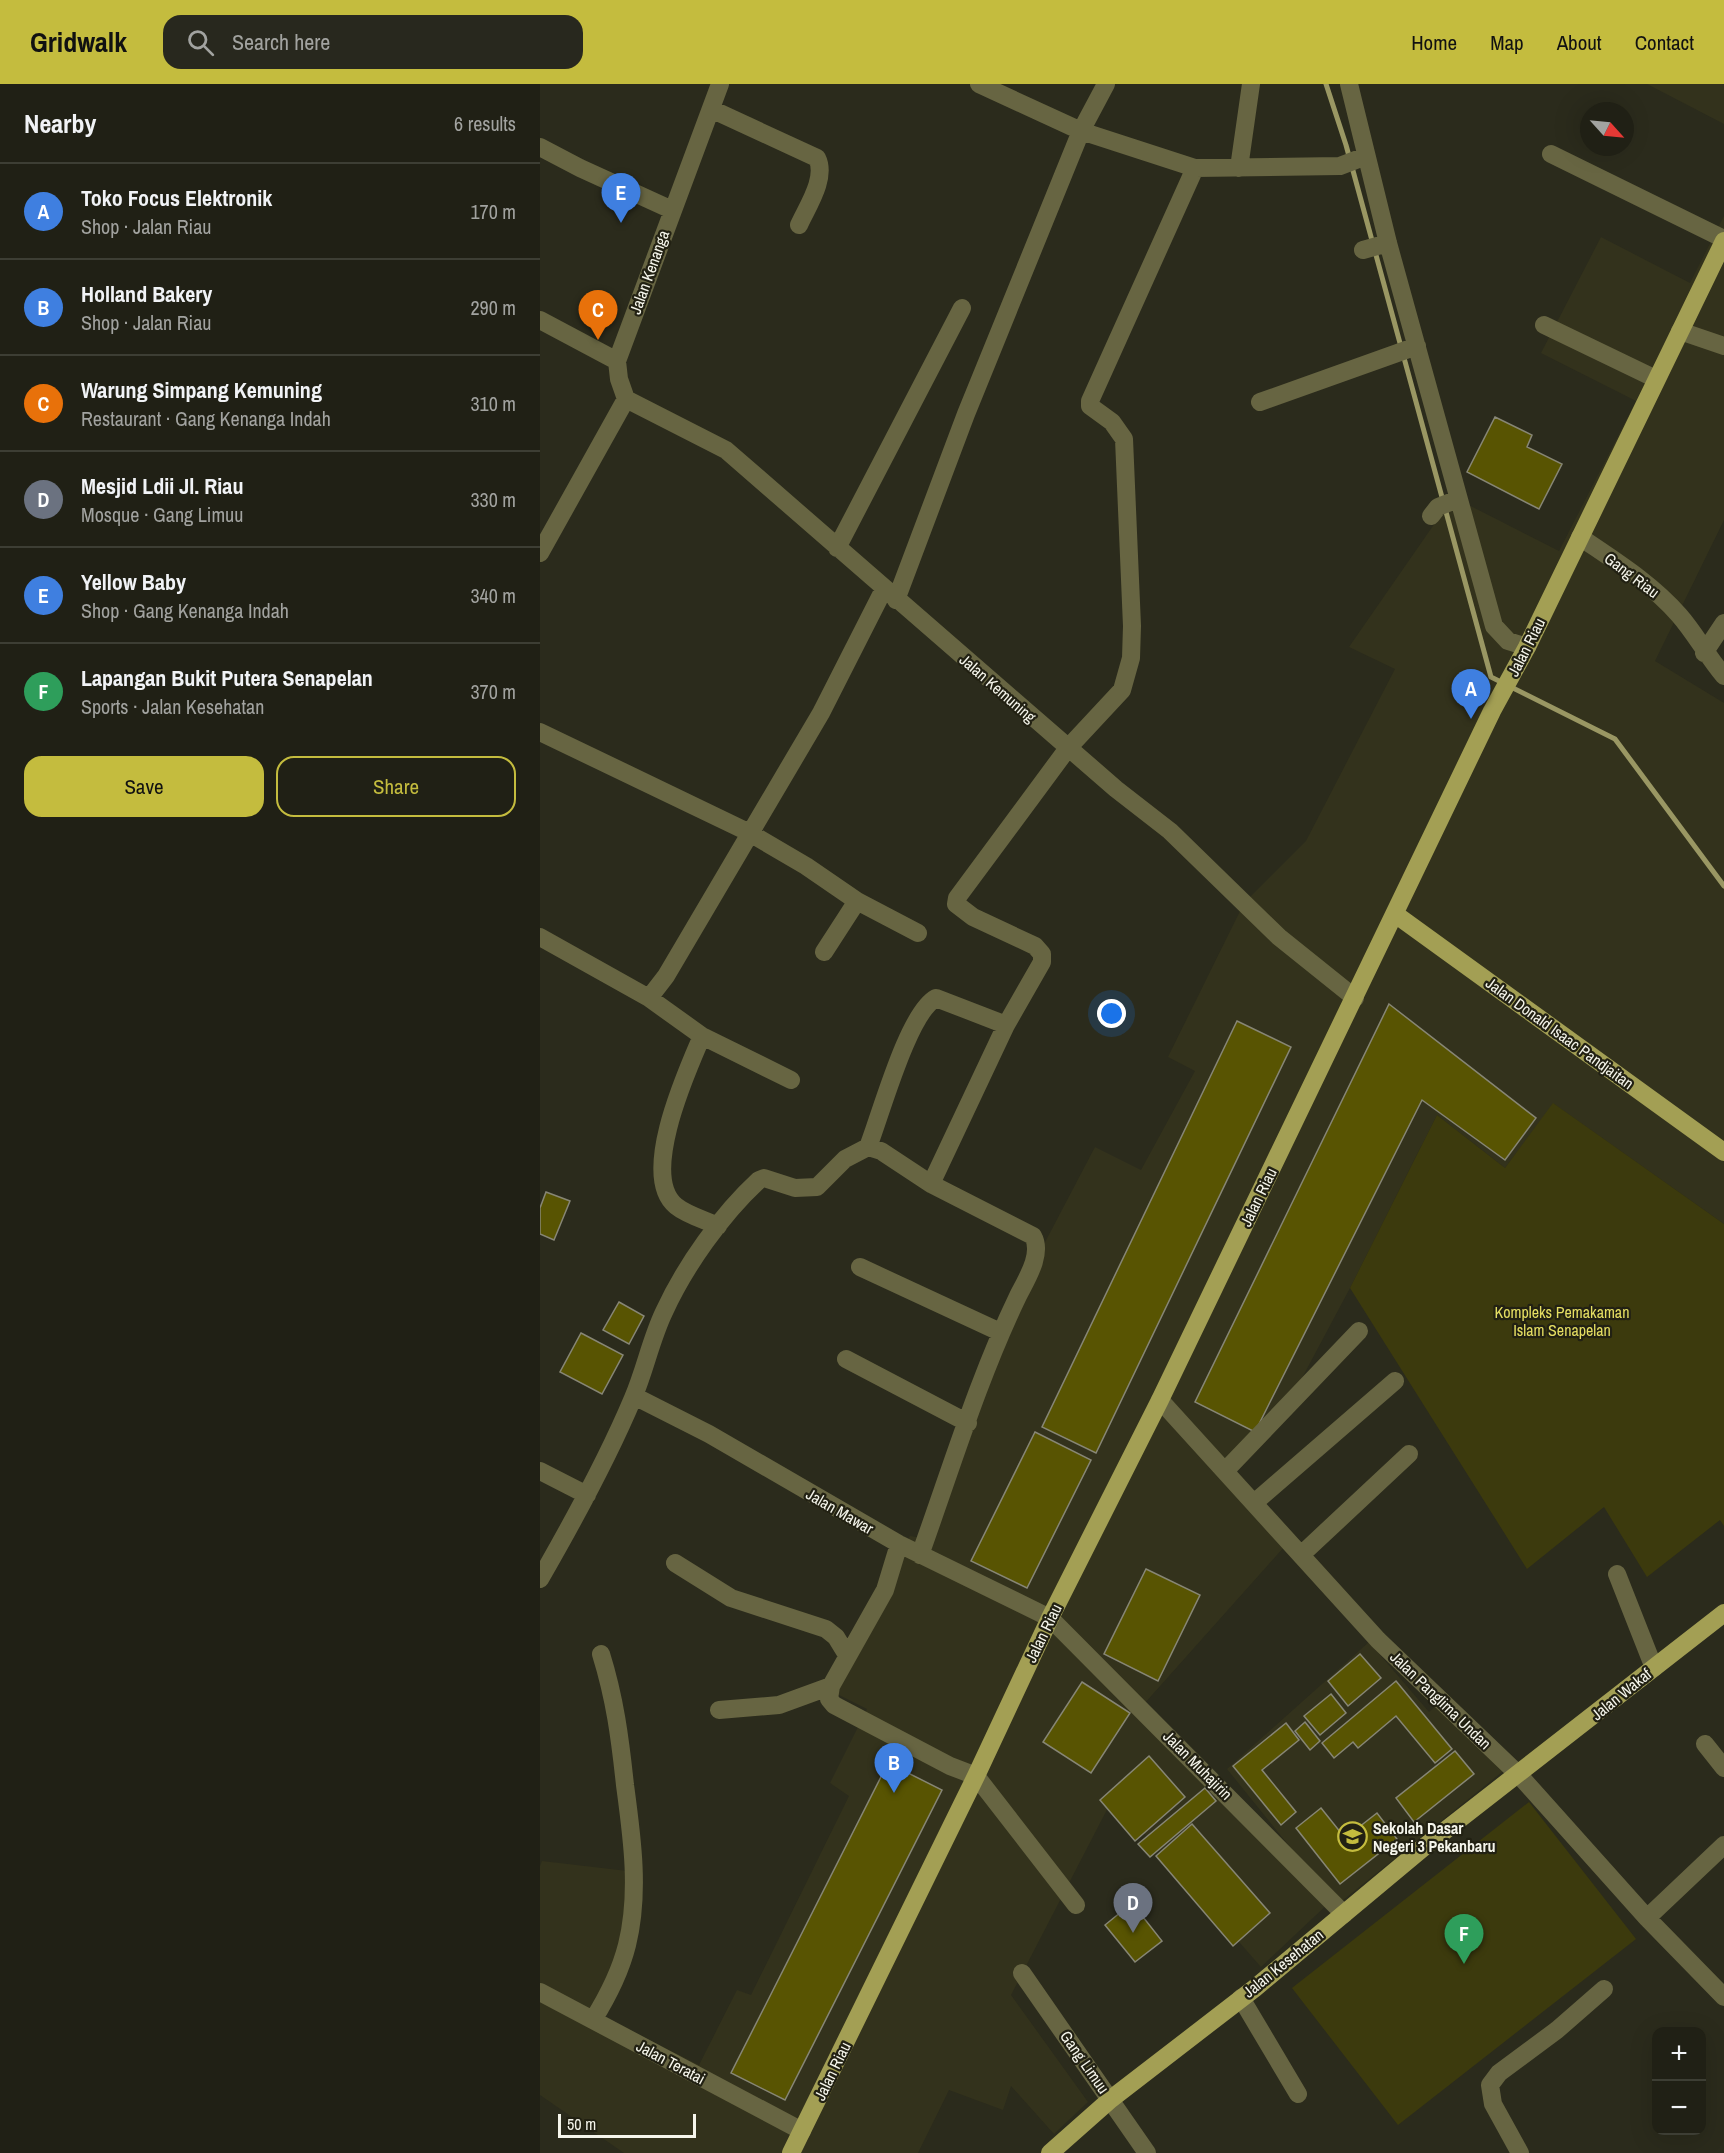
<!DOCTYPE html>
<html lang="en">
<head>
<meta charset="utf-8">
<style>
  :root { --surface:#202015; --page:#28281e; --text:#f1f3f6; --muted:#a2a3a0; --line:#3d3e34; --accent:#c4bc3e }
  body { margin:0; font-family:"Archivo Narrow",sans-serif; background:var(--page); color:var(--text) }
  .controls { position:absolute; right:18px; bottom:18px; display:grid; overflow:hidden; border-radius:12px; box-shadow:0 6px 24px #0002 }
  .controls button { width:54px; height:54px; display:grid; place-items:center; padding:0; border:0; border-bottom:2px solid var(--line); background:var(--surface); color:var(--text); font:30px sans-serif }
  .compass { position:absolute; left:1040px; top:18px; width:54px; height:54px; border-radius:50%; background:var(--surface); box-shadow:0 6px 24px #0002; rotate:117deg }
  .scale { position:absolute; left:18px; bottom:15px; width:138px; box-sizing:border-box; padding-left:6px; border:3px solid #f5f5eb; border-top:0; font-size:16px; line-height:21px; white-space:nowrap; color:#f5f5eb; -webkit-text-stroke:4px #222113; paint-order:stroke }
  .you { position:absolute; left:572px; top:930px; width:21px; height:21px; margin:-15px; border:4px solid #fff; border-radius:50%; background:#1a73e8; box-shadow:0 0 0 9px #1a73e833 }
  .badge { display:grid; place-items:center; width:39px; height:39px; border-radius:50%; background:var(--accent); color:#fff; font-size:20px; font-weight:700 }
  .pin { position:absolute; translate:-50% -50px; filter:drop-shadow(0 2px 3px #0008) }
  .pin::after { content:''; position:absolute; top:32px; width:21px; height:18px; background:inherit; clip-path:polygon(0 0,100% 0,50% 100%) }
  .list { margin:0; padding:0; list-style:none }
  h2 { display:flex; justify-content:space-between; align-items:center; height:78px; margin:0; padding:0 24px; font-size:26px }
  h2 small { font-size:20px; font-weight:400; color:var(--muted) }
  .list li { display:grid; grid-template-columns:39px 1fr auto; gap:18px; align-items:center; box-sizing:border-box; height:96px; padding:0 24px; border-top:2px solid var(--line) }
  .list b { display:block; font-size:22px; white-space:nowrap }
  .list p { margin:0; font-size:20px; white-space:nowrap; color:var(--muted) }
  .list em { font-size:20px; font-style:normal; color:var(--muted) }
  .actions { display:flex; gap:12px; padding:18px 24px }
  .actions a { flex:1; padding:14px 0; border:2px solid var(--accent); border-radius:18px; text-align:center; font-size:21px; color:var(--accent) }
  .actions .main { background:var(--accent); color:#111 }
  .icon { flex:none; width:33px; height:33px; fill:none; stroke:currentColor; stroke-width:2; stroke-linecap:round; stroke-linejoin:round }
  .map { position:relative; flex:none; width:1184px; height:2069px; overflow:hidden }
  header { display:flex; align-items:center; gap:36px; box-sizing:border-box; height:84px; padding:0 30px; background:var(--accent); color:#111 }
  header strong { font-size:28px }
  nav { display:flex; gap:33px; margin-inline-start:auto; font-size:21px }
  .search { width:420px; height:54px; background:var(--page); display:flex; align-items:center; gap:15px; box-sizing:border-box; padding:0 21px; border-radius:18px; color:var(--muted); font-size:22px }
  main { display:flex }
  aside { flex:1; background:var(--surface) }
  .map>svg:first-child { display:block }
  .built { fill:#33321c }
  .green { fill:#3c3a0d }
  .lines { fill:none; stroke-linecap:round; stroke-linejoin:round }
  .stream { stroke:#9a9763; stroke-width:5 }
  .building { fill:#585402; stroke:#878675; stroke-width:1.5 }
  .minor { stroke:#676542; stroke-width:18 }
  .major { stroke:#a39f54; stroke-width:18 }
  .labels { text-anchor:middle; stroke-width:4.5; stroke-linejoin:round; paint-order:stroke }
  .street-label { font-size:16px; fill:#f5f5eb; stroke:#222113 }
  .park-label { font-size:16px; fill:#e5de62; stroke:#222113 }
  .poi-label { font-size:16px; font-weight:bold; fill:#f5f5eb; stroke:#222113; text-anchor:start }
</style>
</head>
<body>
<header>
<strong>Gridwalk</strong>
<div class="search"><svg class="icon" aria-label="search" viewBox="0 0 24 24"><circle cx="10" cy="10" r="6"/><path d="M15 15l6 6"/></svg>Search here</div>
<nav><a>Home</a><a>Map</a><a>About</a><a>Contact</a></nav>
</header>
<main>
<aside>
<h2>Nearby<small>6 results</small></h2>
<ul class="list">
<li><span class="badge" style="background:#3f7fe0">A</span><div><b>Toko Focus Elektronik</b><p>Shop · Jalan Riau</p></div><em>170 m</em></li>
<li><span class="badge" style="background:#3f7fe0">B</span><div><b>Holland Bakery</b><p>Shop · Jalan Riau</p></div><em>290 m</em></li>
<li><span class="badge" style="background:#e8710a">C</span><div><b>Warung Simpang Kemuning</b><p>Restaurant · Gang Kenanga Indah</p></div><em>310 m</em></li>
<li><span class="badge" style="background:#6b7280">D</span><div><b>Mesjid Ldii Jl. Riau</b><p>Mosque · Gang Limuu</p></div><em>330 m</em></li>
<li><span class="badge" style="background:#3f7fe0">E</span><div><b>Yellow Baby</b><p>Shop · Gang Kenanga Indah</p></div><em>340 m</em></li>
<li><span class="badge" style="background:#2e9e5b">F</span><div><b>Lapangan Bukit Putera Senapelan</b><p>Sports · Jalan Kesehatan</p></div><em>370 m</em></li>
</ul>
<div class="actions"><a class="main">Save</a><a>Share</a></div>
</aside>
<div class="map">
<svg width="1184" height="2069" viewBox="0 0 1184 2069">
  <rect width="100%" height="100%" fill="#2b2b1c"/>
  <path class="built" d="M1107 0H1184V40Z
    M1184 132V436L1115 577 1184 619V1140L1014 1020 965 1084 897 1031 810 1204 754 1309 683 1382 753 1453 604 1620 792 1816 721 1883 573 1714 471 1911 548 2018 514 2050 471 2002 463 2026 409 2006 378 2069H84L0 2011V1782L2 1777 96 1788 62 1932 159 1981 197 1906 211 1911 309 1712 290 1699 327 1625 291 1607 370 1452 389 1455 502 1164 555 1063 601 1086 655 987 628 973 704 819 766 757 855 585 809 563 913 413 1019 467 1096 317 1001 269 1061 153 1150 199Z
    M829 1558 889 1628 904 1615 967 1684 797 1821 687 1685Z"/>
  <path class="green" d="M1013 1019 1184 1140V1442L1180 1436 1107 1493 1064 1423 987 1485 810 1204 897 1031 965 1084Z
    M989 1718 1096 1855 858 2041 752 1904Z"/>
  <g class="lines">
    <path class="stream" d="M786 0 806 61 951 593 1075 655 1184 802"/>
  </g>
  <path class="building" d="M955 333 992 351 987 363 1022 380 999 425 927 388Z
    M849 920 996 1034 965 1076 882 1016 715 1348 655 1318Z
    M697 937 751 963 556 1369 502 1343Z
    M6 1108 30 1117 14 1156 0 1150V1124Z
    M79 1218 104 1232 89 1260 63 1246Z
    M41 1249 83 1271 62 1310 20 1288Z
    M495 1348 551 1376 487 1504 431 1477Z
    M606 1485 660 1511 618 1597 564 1570Z
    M820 1570 841 1594 808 1622 788 1597Z
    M856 1597 912 1665 895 1679 856 1632 818 1664 813 1658 794 1674 782 1659Z
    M542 1598 590 1629 551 1689 503 1658Z
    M791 1610 806 1629 780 1651 764 1632Z
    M765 1638 780 1657 770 1666 755 1647Z
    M746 1639 759 1656 722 1686 756 1728 741 1741 693 1682Z
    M915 1667 934 1690 874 1738 856 1714Z
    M609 1672 645 1713 595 1757 560 1716Z
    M348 1679 402 1706 245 2016 191 1989Z
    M665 1704 676 1717 610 1773 598 1760Z
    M781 1724 805 1754 837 1729 857 1755 800 1800 756 1744Z
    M652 1740 730 1829 693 1862 616 1772Z
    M592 1819 622 1857 595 1878 565 1841Z"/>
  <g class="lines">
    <path class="minor" d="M439 0 541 47 655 84 800 82 826 72
      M809 0 848 159 954 542 968 557 987 563
      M171 25 277 74C287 94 267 123 259 141
      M0 63 40 84 132 126
      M1011 70 1184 155
      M699 84 711 0
      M823 166 848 159
      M0 236 77 277
      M1004 241 1116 295
      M1140 247 1184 262
      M86 315 186 366 576 705 630 747 739 853 815 914
      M720 318 877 262
      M891 432 898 423 918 415
      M1040 453C1075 477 1111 499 1139 531 1155 549 1167 572 1184 592
      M297 464 422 224
      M0 469 86 315 79 295 77 277 180 0
      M356 516 426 330 541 47 566 0
      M1164 569 1184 539
      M0 648 208 748 266 782 317 817 284 868
      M317 817 378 849
      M0 853 109 914 162 952C147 987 99 1092 136 1122 147 1131 165 1136 178 1142
      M109 914 126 892 281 629 344 505
      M162 952 251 996
      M328 1063 341 1067 391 1100 493 1152C503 1170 486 1196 478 1212 438 1295 411 1385 380 1471
      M391 1100 466 941 502 878V870L495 862 433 833 416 820 417 814 528 664 582 606 591 574 592 542 584 355 572 338 550 322V317L655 84
      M320 1183 460 1248
      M306 1275 428 1339
      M94 1312 169 1350 359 1460 510 1534 804 1830
      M620 1316 838 1556 979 1691 1107 1834 1184 1913
      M0 1387 47 1411
      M685 1387 819 1247
      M714 1419 855 1297
      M359 1460 345 1506 291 1602 289 1615 294 1621 410 1682 436 1692 536 1821
      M761 1471 869 1370
      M135 1479 191 1514 286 1545 296 1553 307 1571
      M1077 1490 1114 1584
      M0 1495C34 1436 67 1376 93 1314 105 1286 111 1255 124 1228 145 1182 182 1130 219 1096L224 1094 255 1104 277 1103 305 1075 328 1063C341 1030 368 929 396 914L466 941
      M179 1626 239 1621 291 1602
      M1165 1660 1184 1684
      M1107 1834 1184 1761
      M482 1889 607 2069
      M0 1908 262 2047
      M701 1914 758 2010
      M53 1936C68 1912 80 1889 87 1861 100 1809 92 1753 85 1701 80 1654 75 1615 61 1570
      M980 2069 953 2020 950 2001 959 1989 1017 1946 1064 1905"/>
    <path class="major" d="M855 830 1184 1068
      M251 2069 436 1692 510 1534 620 1316 952 627 987 563 1184 157
      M510 2069 571 2015 715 1904 884 1763 1184 1529"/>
  </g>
  <defs>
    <symbol id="school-ring" viewBox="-11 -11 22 22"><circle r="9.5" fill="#222113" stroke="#c4bc3e" stroke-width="1.5"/><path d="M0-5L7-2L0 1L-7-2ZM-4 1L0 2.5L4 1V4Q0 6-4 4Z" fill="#c4bc3e"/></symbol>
  </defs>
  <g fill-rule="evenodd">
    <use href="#school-ring" x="796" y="1736" width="33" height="33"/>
  </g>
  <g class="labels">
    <g class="street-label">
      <text transform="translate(109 188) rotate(-70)" y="6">Jalan Kenanga</text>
      <text transform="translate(1092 491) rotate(37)" y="6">Gang Riau</text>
      <text transform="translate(986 563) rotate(-63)" y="6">Jalan Riau</text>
      <text transform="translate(458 604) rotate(41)" y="6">Jalan Kemuning</text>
      <text transform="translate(1020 949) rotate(36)" y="6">Jalan Donald Isaac Pandjaitan</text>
      <text transform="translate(718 1113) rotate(-64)" y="6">Jalan Riau</text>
      <text transform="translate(300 1427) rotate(30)" y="6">Jalan Mawar</text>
      <text transform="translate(503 1549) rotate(-64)" y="6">Jalan Riau</text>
      <text transform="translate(1081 1610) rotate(-39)" y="6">Jalan Wakaf</text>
      <text transform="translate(901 1616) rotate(44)" y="6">Jalan Panglima Undan</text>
      <text transform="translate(658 1681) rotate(45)" y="6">Jalan Muhajirin</text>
      <text transform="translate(743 1879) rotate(-39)" y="6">Jalan Kesehatan</text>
      <text transform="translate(131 1978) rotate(28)" y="6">Jalan Teratai</text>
      <text transform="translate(545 1978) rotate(55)" y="6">Gang Limuu</text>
      <text transform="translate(292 1987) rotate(-64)" y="6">Jalan Riau</text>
    </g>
    <g class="park-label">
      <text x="1022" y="1234">Kompleks Pemakaman<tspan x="1022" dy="18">Islam Senapelan</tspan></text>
    </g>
    <g class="poi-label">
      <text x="833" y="1750">Sekolah Dasar<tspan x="833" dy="18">Negeri 3 Pekanbaru</tspan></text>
    </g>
  </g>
</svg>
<div class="controls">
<button>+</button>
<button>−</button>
</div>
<svg class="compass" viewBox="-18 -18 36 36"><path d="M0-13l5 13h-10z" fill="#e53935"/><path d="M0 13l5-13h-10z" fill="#a2a3a0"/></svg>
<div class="scale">50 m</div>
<div class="you"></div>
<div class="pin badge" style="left:931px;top:635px;background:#3f7fe0">A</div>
<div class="pin badge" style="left:354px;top:1709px;background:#3f7fe0">B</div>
<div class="pin badge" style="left:58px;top:256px;background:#e8710a">C</div>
<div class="pin badge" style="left:593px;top:1849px;background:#6b7280">D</div>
<div class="pin badge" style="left:81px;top:139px;background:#3f7fe0">E</div>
<div class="pin badge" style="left:924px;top:1880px;background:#2e9e5b">F</div>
</div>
</main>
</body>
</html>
